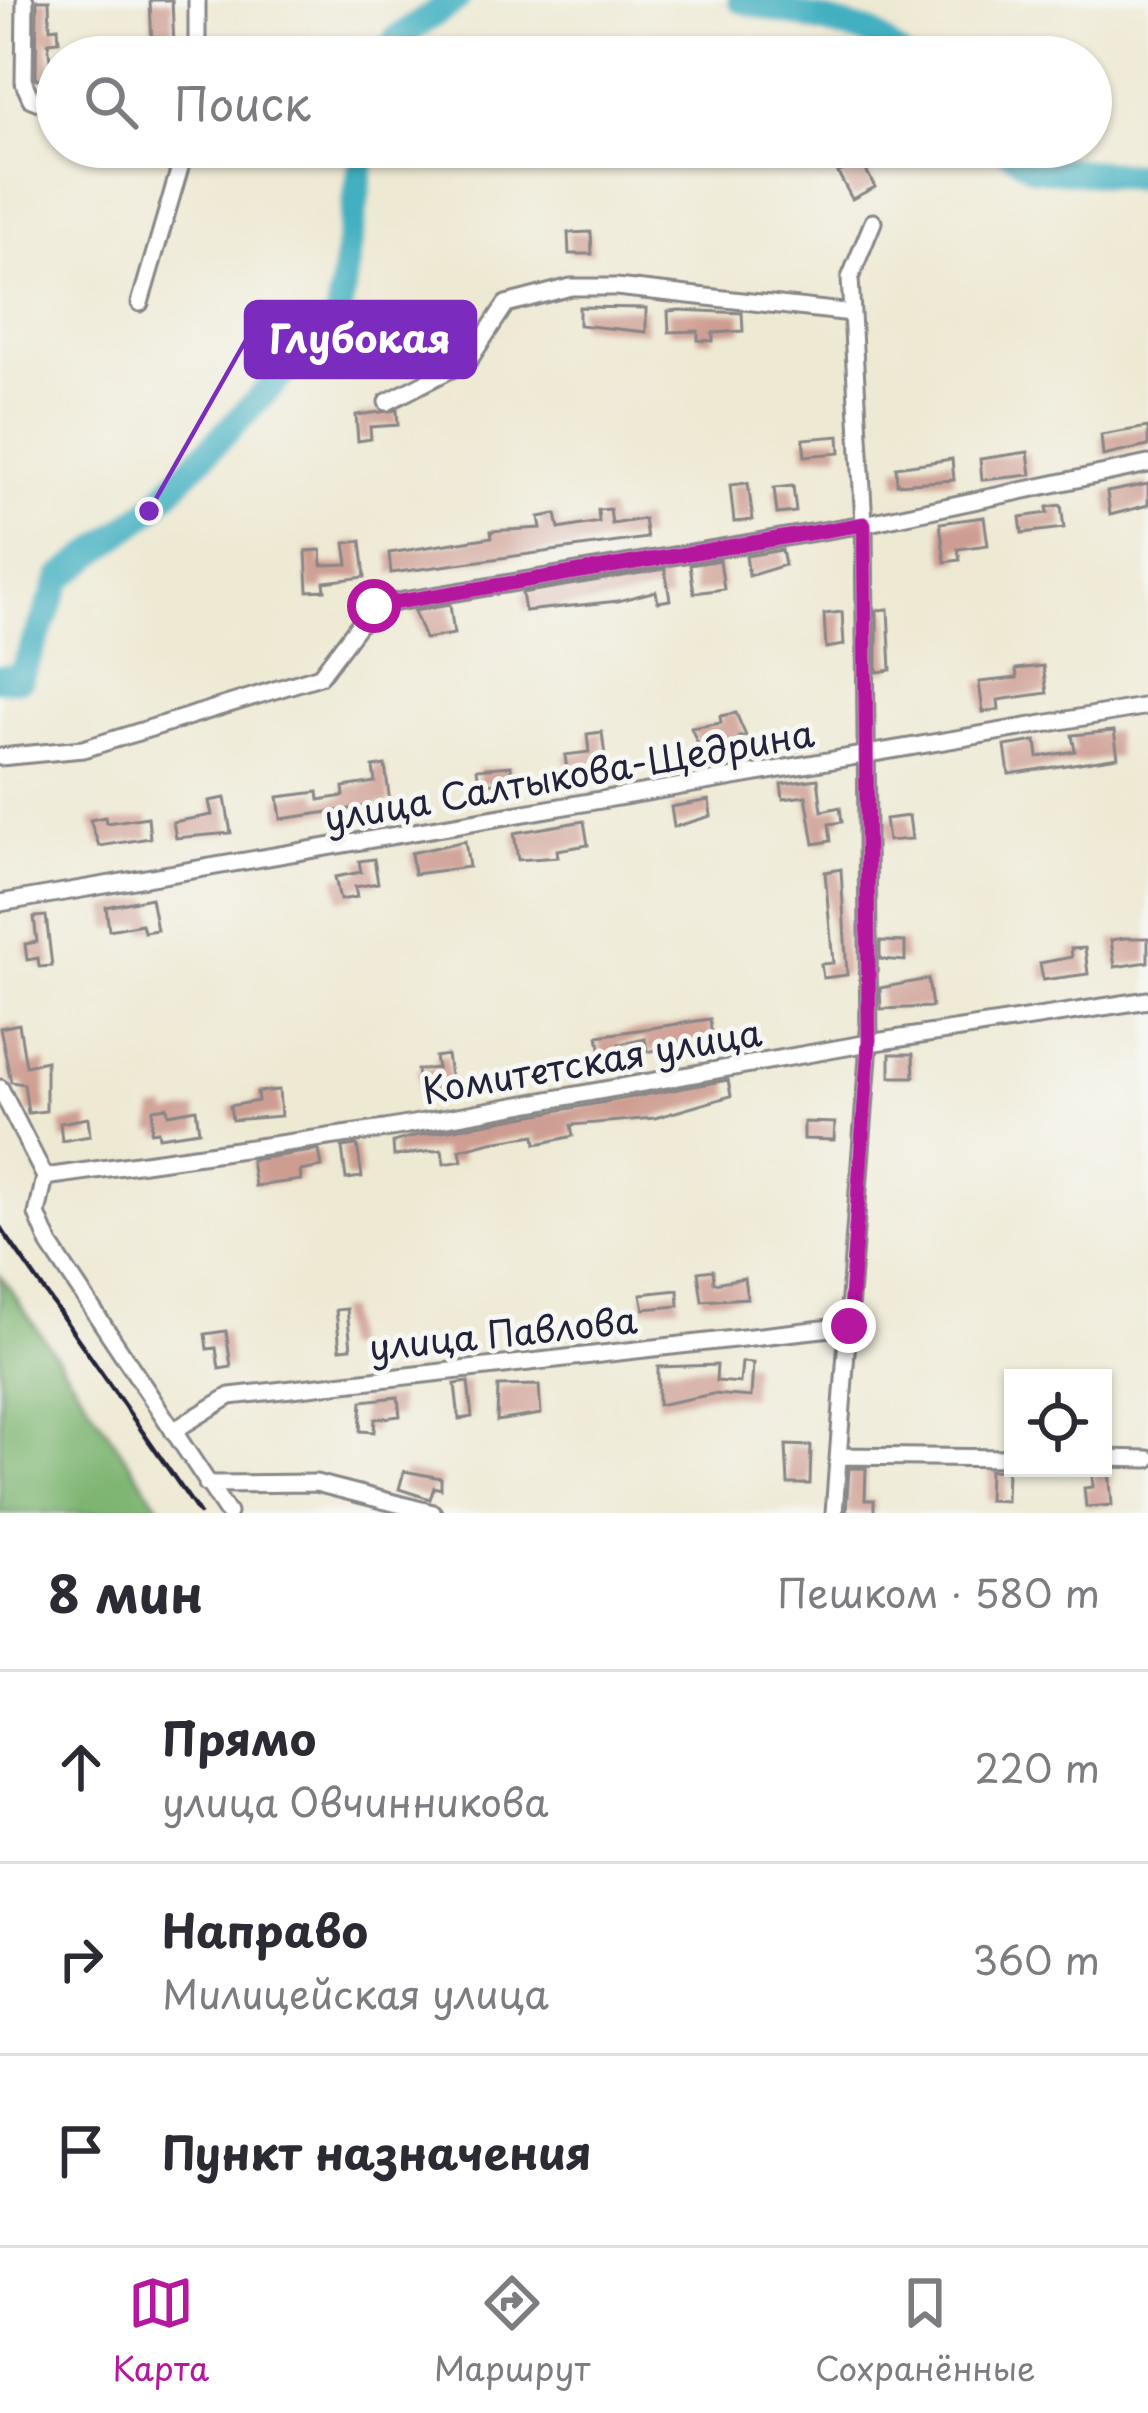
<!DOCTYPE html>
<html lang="ru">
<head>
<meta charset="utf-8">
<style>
  :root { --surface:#fff; --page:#f2f2f3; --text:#2b2b33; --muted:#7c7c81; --line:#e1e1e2; --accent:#b5179e }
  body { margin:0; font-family:"Playpen Sans",sans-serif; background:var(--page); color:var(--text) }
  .controls { position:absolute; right:36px; bottom:36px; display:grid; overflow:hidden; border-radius:0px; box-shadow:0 3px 9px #0004 }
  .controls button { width:108px; height:108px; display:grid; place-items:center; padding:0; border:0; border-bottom:3px solid var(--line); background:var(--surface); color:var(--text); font:60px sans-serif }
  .stop { position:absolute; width:36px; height:36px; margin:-27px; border:9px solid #b5179e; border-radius:50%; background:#fff }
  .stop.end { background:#b5179e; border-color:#fff; box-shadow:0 3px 12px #0008 }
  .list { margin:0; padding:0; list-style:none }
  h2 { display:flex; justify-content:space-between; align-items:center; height:156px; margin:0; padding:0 48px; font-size:51px }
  h2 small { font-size:39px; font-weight:400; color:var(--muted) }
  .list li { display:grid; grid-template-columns:78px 1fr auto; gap:36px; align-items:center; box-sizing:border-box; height:192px; padding:0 48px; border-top:3px solid var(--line) }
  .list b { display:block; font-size:45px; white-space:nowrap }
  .list p { margin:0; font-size:39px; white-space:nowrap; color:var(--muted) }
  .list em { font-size:39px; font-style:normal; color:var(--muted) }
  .icon { flex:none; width:66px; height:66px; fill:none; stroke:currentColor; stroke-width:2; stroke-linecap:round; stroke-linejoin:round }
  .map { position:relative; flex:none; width:1148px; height:1513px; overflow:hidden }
  .search { position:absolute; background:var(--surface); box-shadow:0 3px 9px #0004; left:36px; right:36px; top:36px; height:132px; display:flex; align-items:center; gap:30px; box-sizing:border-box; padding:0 42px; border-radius:66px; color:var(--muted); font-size:45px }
  .sheet { height:732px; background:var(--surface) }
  nav { display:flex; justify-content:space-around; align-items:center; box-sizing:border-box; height:168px; border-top:3px solid var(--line); background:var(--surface); font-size:33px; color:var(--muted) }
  nav a { display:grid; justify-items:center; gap:6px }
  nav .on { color:var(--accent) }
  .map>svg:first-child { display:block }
  .forest { fill:#7eb572; stroke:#506c56; stroke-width:3 }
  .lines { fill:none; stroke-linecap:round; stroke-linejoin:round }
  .river { stroke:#43b0c1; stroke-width:27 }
  .building { fill:#ce9d92 }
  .minor-casing { stroke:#888687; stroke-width:21 }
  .minor { stroke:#fff; stroke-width:15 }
  .rail { stroke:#22223b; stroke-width:4.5 }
  .route { stroke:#b5179e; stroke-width:15 }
  .labels { text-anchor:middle; stroke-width:10; stroke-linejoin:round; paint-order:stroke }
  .street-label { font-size:36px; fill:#22223b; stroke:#f6f6f2 }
  .leader { fill:none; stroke:#7b2cbf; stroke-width:4.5 }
  .callout-dot { fill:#7b2cbf; stroke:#f6f6f2; stroke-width:4.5 }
  .callout { fill:#7b2cbf; stroke:#7b2cbf; stroke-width:4.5 }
  .callout-label { font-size:39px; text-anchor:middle; font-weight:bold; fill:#fff }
</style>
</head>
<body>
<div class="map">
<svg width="1148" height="1513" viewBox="0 0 1148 1513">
  <rect width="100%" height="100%" fill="#f6f6f2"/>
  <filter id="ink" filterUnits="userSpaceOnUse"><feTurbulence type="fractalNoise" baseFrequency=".00833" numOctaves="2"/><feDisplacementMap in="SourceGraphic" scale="24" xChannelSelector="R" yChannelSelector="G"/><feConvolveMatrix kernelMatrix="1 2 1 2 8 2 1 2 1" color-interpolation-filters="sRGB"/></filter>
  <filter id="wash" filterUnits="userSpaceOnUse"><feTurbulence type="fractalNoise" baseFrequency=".004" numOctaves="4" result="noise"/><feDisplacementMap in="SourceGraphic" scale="48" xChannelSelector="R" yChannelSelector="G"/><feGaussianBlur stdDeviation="2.7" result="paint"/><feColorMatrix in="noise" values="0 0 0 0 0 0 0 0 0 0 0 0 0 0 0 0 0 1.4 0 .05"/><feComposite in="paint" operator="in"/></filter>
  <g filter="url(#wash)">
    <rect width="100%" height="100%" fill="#eee9d3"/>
    <path class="forest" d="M0 1275 164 1513H0Z"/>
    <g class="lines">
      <path class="river" d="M741 0 872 34 900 57
        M391 57 396 39 456 0
        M1003 147 1035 168 1148 177
        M0 678H20L61 578 149 511 338 318 364 147"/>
    </g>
    <g id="blocks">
      <path class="building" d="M37 0H49L50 28 58 27 59 41 48 42 52 77 36 79Z
        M150 0H172L174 46 152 47Z
        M861 161 875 187 852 199 838 173Z
        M591 232 592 254H569L568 233Z
        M579 307 646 308V332L579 325Z
        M680 310 742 313 743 331 713 333V341L698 340V331L669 332 668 311Z
        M397 410 398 425 370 427 371 439 358 441 356 415Z
        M1148 427V446L1103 456 1101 435Z
        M839 436 840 453 805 456 803 439Z
        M1028 452 1031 475 982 480 980 459Z
        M952 459 954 480 897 484 896 467Z
        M748 483 753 520 734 522 730 485Z
        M1148 484V505L1110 515 1107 492Z
        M793 486 796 512 777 514 774 488Z
        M1061 505 1064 528 1022 533 1020 517 1048 513 1047 507Z
        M610 509 612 524 644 519 647 538 391 573 389 553 492 537 491 531 541 528 539 517 556 514 559 529 599 522 598 510Z
        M984 517 988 545 958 549 960 560 945 562 940 523Z
        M361 541 365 577 324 582 325 590 308 591 306 551 321 550 322 565 348 564 345 543Z
        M782 550 785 565 749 576 746 556Z
        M720 560 724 589 694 593 690 565Z
        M665 569 670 600 658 602 656 591 618 601 525 611 522 593Z
        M450 605 454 634 425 639 414 611Z
        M888 609 891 670 877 672V610Z
        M842 612 844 645 826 648 824 614Z
        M1043 666 1047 693 998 700 999 710 983 712 979 682 1017 678 1016 669Z
        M736 713 746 736 739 737 740 748 701 751 691 728 721 723 720 716Z
        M1114 731 1118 757 1009 774 1005 746 1036 741 1038 757 1075 751 1072 735Z
        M602 732 606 765 567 771 565 755 589 752 587 734Z
        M385 765 390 803 281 819 278 797 318 792 319 800 344 796 343 787 375 782 373 767Z
        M511 766 512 784 479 783 477 769Z
        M818 779 822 811 840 807 842 822 829 824 831 841 814 844 806 796 783 799 781 784Z
        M225 798 231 833 176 838 173 822 212 815 209 801Z
        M709 800 711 816 674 827 671 807Z
        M909 816 912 839 888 841 885 819Z
        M105 817 106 823 148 817 150 838 99 846 90 820Z
        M584 821 588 845 557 850 558 857 518 860 514 833Z
        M465 841 469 867 414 874 411 853Z
        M374 859 378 883 355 887 357 897 340 900 335 877 361 872 359 861Z
        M841 869 847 975 823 978 821 964 833 963 825 872Z
        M151 898 157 930 144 932 142 924 109 930 106 907Z
        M46 916 52 966 39 967 38 958 27 960 25 944 37 942 34 917Z
        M1124 938H1148V962L1115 967 1111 940Z
        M880 941 905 942V961L880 959Z
        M1085 948 1088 974 1043 980 1040 963 1072 957 1071 949Z
        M928 979 932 1007 881 1009 880 988Z
        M710 1019 712 1038 647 1052 645 1039 619 1044 621 1056 602 1059 598 1036Z
        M19 1024 26 1066 46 1061V1111L28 1113 24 1084 11 1082 0 1028Z
        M890 1054H913L914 1077H890Z
        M447 1055 452 1089 420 1093 417 1070 437 1068 435 1057Z
        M728 1080 731 1096 655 1118 571 1125 573 1136 547 1142 536 1144 535 1135 491 1142 460 1150 462 1161 444 1164 442 1150 394 1156 393 1142 415 1136Z
        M279 1090 281 1116 232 1120 230 1106 258 1101 257 1092Z
        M167 1107 168 1114 196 1109 199 1131 159 1137 158 1131 151 1132 153 1109Z
        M88 1118 90 1136 62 1141 60 1123Z
        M804 1122 835 1123 834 1140 804 1139Z
        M357 1145 362 1177 346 1179 342 1147Z
        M319 1150 322 1167 300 1171 301 1180 255 1186 251 1160Z
        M713 1270 714 1283 744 1278 747 1298 702 1301 698 1272Z
        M678 1290 679 1306 644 1309 641 1294Z
        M347 1309 351 1348 340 1349 336 1310Z
        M226 1331 231 1367 219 1369 216 1348 207 1349 205 1334Z
        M742 1362 753 1363 751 1397 713 1394 658 1405V1367L717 1365 716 1381 740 1383Z
        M468 1382 472 1417 459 1419 455 1384Z
        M539 1385 541 1414 497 1421 498 1386Z
        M398 1397 400 1416 375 1419 374 1432 360 1431 362 1401Z
        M786 1445 811 1446 810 1484H788Z
        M849 1468H866L865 1500H874V1513H846Z
        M989 1470 1007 1471 1006 1501 988 1500Z
        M1092 1470H1109L1112 1505 1086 1507 1084 1488 1093 1487Z
        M404 1471 441 1478V1489L434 1487 430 1499 399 1489Z"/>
    </g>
  </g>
  <g filter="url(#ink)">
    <use href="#blocks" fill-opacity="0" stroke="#888687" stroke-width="3"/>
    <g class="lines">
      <defs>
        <path id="minor" d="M25 0 24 83 31 99 57 109
          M197 57V0
          M140 303 186 147
          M387 402 469 360 506 304 571 287H616L852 313
          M0 757 83 749 320 676 373 606 864 524 1148 464
          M0 903 1148 706
          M0 1088 45 1177 37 1214 50 1245 228 1513
          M45 1177 385 1129 869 1043 1148 1000
          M173 1431 230 1396 849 1326
          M839 1456 1013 1458
          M1103 1458 1148 1459
          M207 1484 316 1483 433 1513
          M834 1513 869 1043 864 524 850 278 873 222"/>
      </defs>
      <use href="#minor" class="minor-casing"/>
      <use href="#minor" class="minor"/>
      <path class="rail" d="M0 1227 199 1513"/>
    </g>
  </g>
  <g class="lines" filter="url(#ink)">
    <path class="route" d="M374 606 864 524 869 1042 849 1326"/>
  </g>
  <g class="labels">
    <g class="street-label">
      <text transform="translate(569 776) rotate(-10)" y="13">улица Салтыкова-Щедрина</text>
      <text transform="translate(592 1062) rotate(-10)" y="13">Комитетская улица</text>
      <text transform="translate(503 1334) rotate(-6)" y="13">улица Павлова</text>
    </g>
  </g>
  <path class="leader" d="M149 511L246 340"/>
  <circle class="callout-dot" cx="149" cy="511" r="12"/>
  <rect class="callout" x="246" y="302" width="229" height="75" rx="12"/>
  <g class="callout-label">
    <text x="360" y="353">Глубокая</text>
  </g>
</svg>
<div class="controls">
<button><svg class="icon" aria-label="locate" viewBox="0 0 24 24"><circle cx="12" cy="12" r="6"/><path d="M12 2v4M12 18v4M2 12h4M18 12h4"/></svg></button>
</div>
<div class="stop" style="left:374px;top:606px"></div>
<div class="stop end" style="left:849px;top:1326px"></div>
<div class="search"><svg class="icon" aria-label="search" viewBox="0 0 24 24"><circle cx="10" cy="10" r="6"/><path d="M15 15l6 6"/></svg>Поиск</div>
</div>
<section class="sheet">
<h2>8 мин<small>Пешком · 580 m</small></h2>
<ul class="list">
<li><svg class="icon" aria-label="ahead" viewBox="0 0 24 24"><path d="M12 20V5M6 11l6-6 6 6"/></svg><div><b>Прямо</b><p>улица Овчинникова</p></div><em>220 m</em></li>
<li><svg class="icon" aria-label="right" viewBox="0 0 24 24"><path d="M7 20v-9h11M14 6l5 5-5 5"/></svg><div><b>Направо</b><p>Милицейская улица</p></div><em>360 m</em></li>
<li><svg class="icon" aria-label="arrive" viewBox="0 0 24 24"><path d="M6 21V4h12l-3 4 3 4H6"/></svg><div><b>Пункт назначения</b></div></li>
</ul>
</section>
<nav>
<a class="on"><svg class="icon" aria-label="map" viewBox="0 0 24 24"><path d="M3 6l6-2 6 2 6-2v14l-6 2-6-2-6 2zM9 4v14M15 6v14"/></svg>Карта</a>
<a><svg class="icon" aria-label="directions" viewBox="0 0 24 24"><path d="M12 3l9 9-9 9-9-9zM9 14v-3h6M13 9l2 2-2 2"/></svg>Маршрут</a>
<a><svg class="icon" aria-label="saved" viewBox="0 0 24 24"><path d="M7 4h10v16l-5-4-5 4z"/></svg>Сохранённые</a>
</nav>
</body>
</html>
